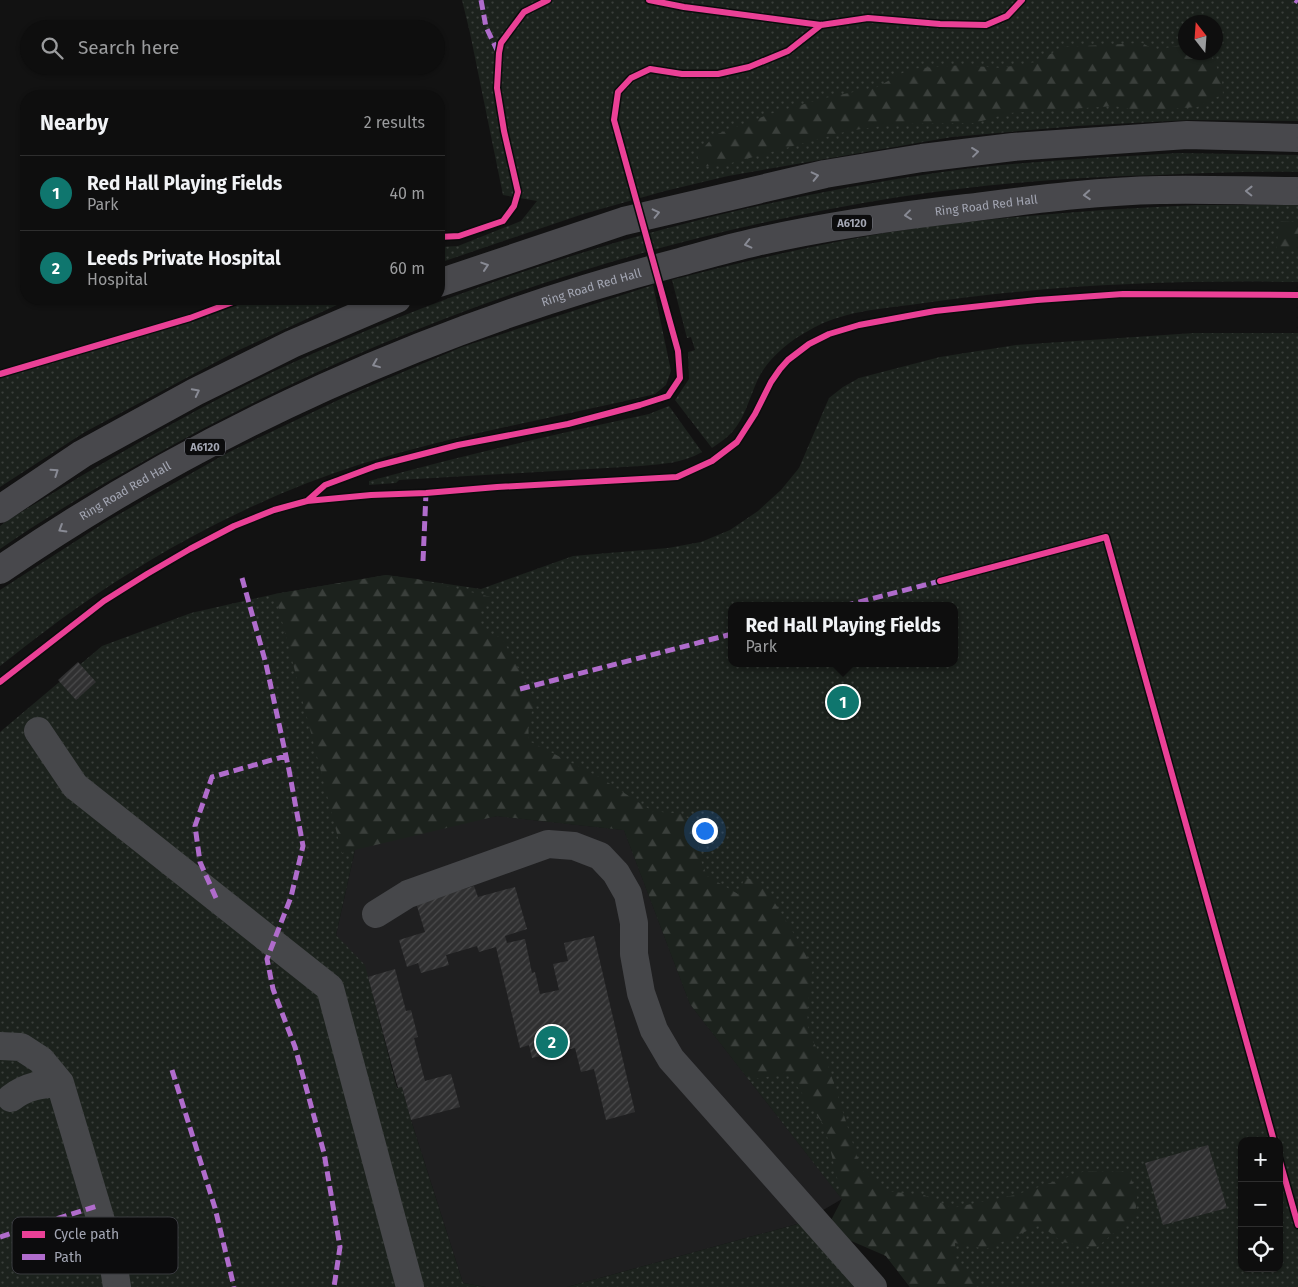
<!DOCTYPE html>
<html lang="en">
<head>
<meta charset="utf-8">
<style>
  :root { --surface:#0e0e0e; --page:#1c1c1c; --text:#f1f3f6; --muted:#9b9c9e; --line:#2e2e2e; --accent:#0f766e }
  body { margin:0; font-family:"Fira Sans",sans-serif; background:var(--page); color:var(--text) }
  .controls { position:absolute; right:15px; bottom:15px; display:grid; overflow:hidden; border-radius:10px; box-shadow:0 1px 4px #0004 }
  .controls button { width:45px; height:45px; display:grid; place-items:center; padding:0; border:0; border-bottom:1px solid var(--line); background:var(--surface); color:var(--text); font:25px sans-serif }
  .compass { position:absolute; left:1178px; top:15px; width:45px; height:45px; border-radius:50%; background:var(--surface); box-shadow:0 1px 4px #0004; rotate:343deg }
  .you { position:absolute; left:704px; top:830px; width:18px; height:18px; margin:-12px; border:4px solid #fff; border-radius:50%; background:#1a73e8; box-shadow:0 0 0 8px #1a73e833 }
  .badge { display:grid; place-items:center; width:32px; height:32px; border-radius:50%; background:var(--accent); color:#fff; font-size:16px; font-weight:700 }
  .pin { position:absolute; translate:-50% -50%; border:2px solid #fff; box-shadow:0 1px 5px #0006 }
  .popup { position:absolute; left:728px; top:602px; width:230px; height:65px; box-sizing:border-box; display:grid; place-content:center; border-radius:10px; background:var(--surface); filter:drop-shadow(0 1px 4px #0005); font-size:16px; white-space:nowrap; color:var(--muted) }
  .popup b { font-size:19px; color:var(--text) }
  .popup::after { content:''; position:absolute; left:50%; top:100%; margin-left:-10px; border:10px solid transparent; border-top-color:var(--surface) }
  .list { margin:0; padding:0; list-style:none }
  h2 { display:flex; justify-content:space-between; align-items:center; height:65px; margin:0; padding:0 20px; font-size:21px }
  h2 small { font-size:16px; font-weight:400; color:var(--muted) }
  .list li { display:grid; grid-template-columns:32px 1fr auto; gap:15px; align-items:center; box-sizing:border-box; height:75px; padding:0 20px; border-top:1px solid var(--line) }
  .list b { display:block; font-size:19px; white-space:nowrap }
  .list p { margin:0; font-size:16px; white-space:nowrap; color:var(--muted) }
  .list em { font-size:16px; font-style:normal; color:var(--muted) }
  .icon { flex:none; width:28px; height:28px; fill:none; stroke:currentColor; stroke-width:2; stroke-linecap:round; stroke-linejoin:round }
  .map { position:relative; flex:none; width:1298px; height:1287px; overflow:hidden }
  .search { position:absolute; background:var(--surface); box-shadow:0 1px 4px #0004; left:20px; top:20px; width:425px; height:55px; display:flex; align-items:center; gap:12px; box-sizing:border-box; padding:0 18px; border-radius:28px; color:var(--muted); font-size:19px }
  .panel { position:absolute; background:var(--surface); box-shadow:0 1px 4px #0004; left:20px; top:90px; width:425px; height:215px; border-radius:20px }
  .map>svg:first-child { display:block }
  .built { fill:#1f1f20 }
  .grass { fill:url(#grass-dots); fill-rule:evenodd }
  .forest { fill:url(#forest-firs) }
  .building { fill:url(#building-hatch) }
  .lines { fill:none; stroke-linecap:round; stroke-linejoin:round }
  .minor { stroke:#46474a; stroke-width:28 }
  .highway { stroke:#48484c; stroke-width:28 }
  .quiet { stroke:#b06ccc; stroke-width:5; stroke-dasharray:10 5; stroke-linecap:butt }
  .cycleway-casing { stroke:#0c0c0d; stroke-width:9 }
  .cycleway { stroke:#ea4096; stroke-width:6 }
  .oneway { stroke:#888a94 }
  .labels { text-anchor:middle; stroke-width:4; stroke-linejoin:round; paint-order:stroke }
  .shield { fill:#0c0c0d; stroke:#767881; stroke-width:1 }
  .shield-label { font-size:11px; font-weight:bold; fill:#a3a6b3 }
  .street-label { font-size:12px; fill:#a3a6b3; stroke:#0c0c0d }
  .key { fill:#0c0c0d; stroke:#393a3f; stroke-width:1 }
  .key-label { font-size:14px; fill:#a3a6b3 }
</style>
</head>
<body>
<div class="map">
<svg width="1298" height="1287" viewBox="0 0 1298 1287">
  <defs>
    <pattern id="grass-dots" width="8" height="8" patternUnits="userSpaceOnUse" patternTransform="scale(1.25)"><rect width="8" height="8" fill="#1c221d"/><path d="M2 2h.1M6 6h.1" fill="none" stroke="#3a3f3b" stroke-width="1.8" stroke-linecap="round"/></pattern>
    <pattern id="forest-firs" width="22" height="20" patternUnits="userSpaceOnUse" patternTransform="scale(1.25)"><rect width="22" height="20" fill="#1c221d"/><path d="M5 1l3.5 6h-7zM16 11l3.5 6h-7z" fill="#3a3f3b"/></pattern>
    <pattern id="building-hatch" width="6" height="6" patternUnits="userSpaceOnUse" patternTransform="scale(1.25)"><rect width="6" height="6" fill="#303031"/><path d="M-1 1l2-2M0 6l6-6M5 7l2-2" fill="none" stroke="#4b4b4c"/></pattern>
  </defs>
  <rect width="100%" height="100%" fill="#121212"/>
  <path class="built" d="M497 816 624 830 690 1004 842 1199 801 1223 567 1287H486L463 1283 411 1120 402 1087 398 1088 368 977 336 935 357 841Z"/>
  <path class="grass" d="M462 0H1298V121L1189 120 1077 126 952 137 728 176 665 191 583 214 439 263V247L458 246 521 221 537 201 503 195 470 33ZM1186 22H1216V52H1186Z
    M1178 153 1298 155V172C1252 171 1206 173 1160 175 1073 177 985 184 899 197 638 238 383 326 153 456 101 485 49 515 0 549V526L8 520C101 464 193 408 292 363 498 269 718 204 942 172 1020 161 1099 158 1178 153Z
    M1197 205H1298V282C1170 280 1044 285 917 304 880 309 841 311 808 331 789 341 769 358 759 377 749 397 745 422 727 437 723 441 717 444 712 448L675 400 689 379 688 352 695 350 691 337 687 338 672 280C753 259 835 240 917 228 1010 216 1103 209 1197 205Z
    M653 285 671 371 666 385 655 394C556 418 455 434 358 465 265 495 178 540 97 594 64 616 32 641 0 666V590L107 521 229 452 351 394 462 347Z
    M239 299H350L237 351 85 432 0 487V372L212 309Z
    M1194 333H1298V1287H910L690 1004 624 830 497 816 357 841 336 935 365 965 397 1088 402 1087 411 1120 463 1283 486 1287H0V732L102 646 191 613 275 594 386 575 481 589 573 556 668 548 701 542 730 530 758 511 781 490 799 468 829 398 843 387 859 378 940 357 1016 345ZM732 606H954V663H732ZM1242 1141H1279V1268H1242Z
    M669 406 702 452C683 463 663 464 641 466L399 480 396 483 369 485V481C462 456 555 434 649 414Z
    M801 1223 857 1287H567Z"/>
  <path class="forest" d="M1142 43 1155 50 1182 45 1185 46 1186 52 1211 53 1222 80 1223 94 1197 107 1139 111 1115 106 1009 113 975 123 894 124 848 131 724 165 697 167 698 154 715 135 770 114 825 98 877 87 910 69 962 65 1000 68 1036 62 1063 47Z
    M1280 221 1298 222V251H1276Z
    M386 575 417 579 491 597 480 609 481 630 502 638 536 702 528 721 529 741 601 778 652 811 681 814 701 827 698 853 707 876 738 894 745 877 763 884 796 937 813 968 807 1011 809 1035 829 1068 861 1169 884 1191 924 1195 952 1208 1015 1195 1085 1171 1129 1172 1137 1197 1135 1215 1096 1248 1062 1242 1040 1225 986 1249 955 1243 956 1260 976 1278V1287H910L886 1256 849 1240 827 1228 842 1199 825 1127 788 1073 749 1080 690 1004 624 830 497 816 342 853 275 594Z"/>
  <path class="building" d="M78 662 96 682 76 700 58 680Z
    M474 886 478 897 515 887 527 929 505 936 507 943 525 939 532 973 535 972 540 994 559 990 553 964 568 961 564 943 594 936 635 1112 606 1120 594 1069 581 1072 575 1048 532 1058 529 1045 520 1048 496 947 479 952 477 946 446 955 449 965 421 973 418 963 407 967 399 940 425 932 416 903Z
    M395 969 406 1011 411 1010 418 1037 414 1038 425 1081 451 1074 460 1107 411 1120 402 1087 398 1088 368 977Z
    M1208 1145 1227 1208 1163 1225 1145 1163Z"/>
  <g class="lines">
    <path class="minor" d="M38 731 75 786 330 988 410 1287
      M376 914 408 894 548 844 574 846 600 856 616 873 628 894 634 923V954L641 993 654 1030 671 1059 873 1287
      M0 1046 21 1047 41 1060 60 1083 113 1261 117 1287
      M11 1098C26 1086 42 1084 60 1083"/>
    <g class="highway">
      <path d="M439 283 624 221 825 174 922 158 1013 147 1187 135 1298 138"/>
      <path d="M0 509 82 454 195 392 292 344 397 299"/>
      <path id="s1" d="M0 570C205 429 435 326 676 263 702 256 729 248 756 242 826 226 896 216 967 208 1031 200 1096 191 1160 190 1206 189 1252 191 1298 191"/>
    </g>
    <path class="quiet" d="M481 0 486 27 498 52
      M1295 0 1298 2
      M423 561 426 493
      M242 578 266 664 289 770 303 846 291 897 267 959 273 989 295 1047 324 1153 340 1247 334 1287
      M844 606 940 581
      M520 689 732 634
      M216 898 200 862 195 826 212 777 286 756
      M172 1070 215 1208 234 1287
      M0 1237 97 1206"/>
    <defs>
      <path id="cycleway" d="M649 0 684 7 821 25 868 18 940 24 986 25 1007 16 1022 0
        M439 237 459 236 503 221 514 206 518 192 504 131 497 88 499 53 501 43 524 12 548 0
        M0 374 190 318 241 299
        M307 501 325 485 376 466 458 445 568 424 640 405 668 396 680 378 678 351 614 120 618 92 631 78 650 69 682 74H718L749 67 788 51 821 25
        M940 581 1106 537 1274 1141
        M0 682 104 601 147 574 190 549 234 526 274 510 307 501 371 495 426 493 497 487 677 477 712 461 737 442 755 414 771 382 780 369 788 360 809 344 829 334 859 325 935 311 1037 300 1123 294 1298 295
        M1279 1158 1298 1225"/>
    </defs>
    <use href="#cycleway" class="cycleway-casing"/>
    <use href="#cycleway" class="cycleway"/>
  </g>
  <defs><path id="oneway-chevron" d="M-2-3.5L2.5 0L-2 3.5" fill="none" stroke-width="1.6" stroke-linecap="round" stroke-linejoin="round" transform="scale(1.25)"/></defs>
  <g class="oneway">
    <use href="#oneway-chevron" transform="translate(975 152) rotate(-7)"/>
    <use href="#oneway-chevron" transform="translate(815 176) rotate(-13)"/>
    <use href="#oneway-chevron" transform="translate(1249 191) rotate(-179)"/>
    <use href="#oneway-chevron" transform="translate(1087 195) rotate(176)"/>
    <use href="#oneway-chevron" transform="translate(656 213) rotate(-13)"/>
    <use href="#oneway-chevron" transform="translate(908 215) rotate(173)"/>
    <use href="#oneway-chevron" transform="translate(748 244) rotate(166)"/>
    <use href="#oneway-chevron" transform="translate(485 266) rotate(-18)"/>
    <use href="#oneway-chevron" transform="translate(376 364) rotate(158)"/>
    <use href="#oneway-chevron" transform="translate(196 392) rotate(-27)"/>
    <use href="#oneway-chevron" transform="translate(55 472) rotate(-34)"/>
    <use href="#oneway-chevron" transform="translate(62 529) rotate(149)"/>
  </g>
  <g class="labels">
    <g class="shield">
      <rect x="832" y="214.5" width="40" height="17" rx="4"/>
      <rect x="185" y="438.5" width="40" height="17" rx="4"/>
    </g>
    <g class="shield-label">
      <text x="852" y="227">A6120</text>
      <text x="205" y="451">A6120</text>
    </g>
    <g class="street-label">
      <text dy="4" stroke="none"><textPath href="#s1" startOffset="1062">Ring Road Red Hall</textPath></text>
      <text dy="4" stroke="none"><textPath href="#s1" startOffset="658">Ring Road Red Hall</textPath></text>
      <text dy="4" stroke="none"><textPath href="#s1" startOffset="148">Ring Road Red Hall</textPath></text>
    </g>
  </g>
  <rect x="12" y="1217" width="166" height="57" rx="8" class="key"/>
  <rect x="22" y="1231" width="23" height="7" fill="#ea4096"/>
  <rect x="22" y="1254" width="23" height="6" fill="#b06ccc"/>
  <g class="key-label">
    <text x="54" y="1239">Cycle path</text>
    <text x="54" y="1262">Path</text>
  </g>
</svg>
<div class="controls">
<button>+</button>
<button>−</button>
<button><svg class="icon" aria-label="locate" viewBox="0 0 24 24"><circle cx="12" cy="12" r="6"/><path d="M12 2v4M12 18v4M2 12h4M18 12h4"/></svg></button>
</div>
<svg class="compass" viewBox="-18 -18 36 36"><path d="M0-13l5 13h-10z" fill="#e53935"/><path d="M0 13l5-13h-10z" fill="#9b9c9e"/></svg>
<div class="you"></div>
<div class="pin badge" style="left:843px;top:702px">1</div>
<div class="popup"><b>Red Hall Playing Fields</b>Park</div>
<div class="pin badge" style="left:552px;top:1042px">2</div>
<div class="search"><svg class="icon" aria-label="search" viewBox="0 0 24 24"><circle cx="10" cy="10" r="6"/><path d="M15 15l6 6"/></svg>Search here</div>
<section class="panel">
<h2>Nearby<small>2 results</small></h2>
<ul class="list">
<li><span class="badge">1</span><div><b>Red Hall Playing Fields</b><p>Park</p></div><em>40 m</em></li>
<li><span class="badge">2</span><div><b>Leeds Private Hospital</b><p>Hospital</p></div><em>60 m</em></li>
</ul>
</section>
</div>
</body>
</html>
